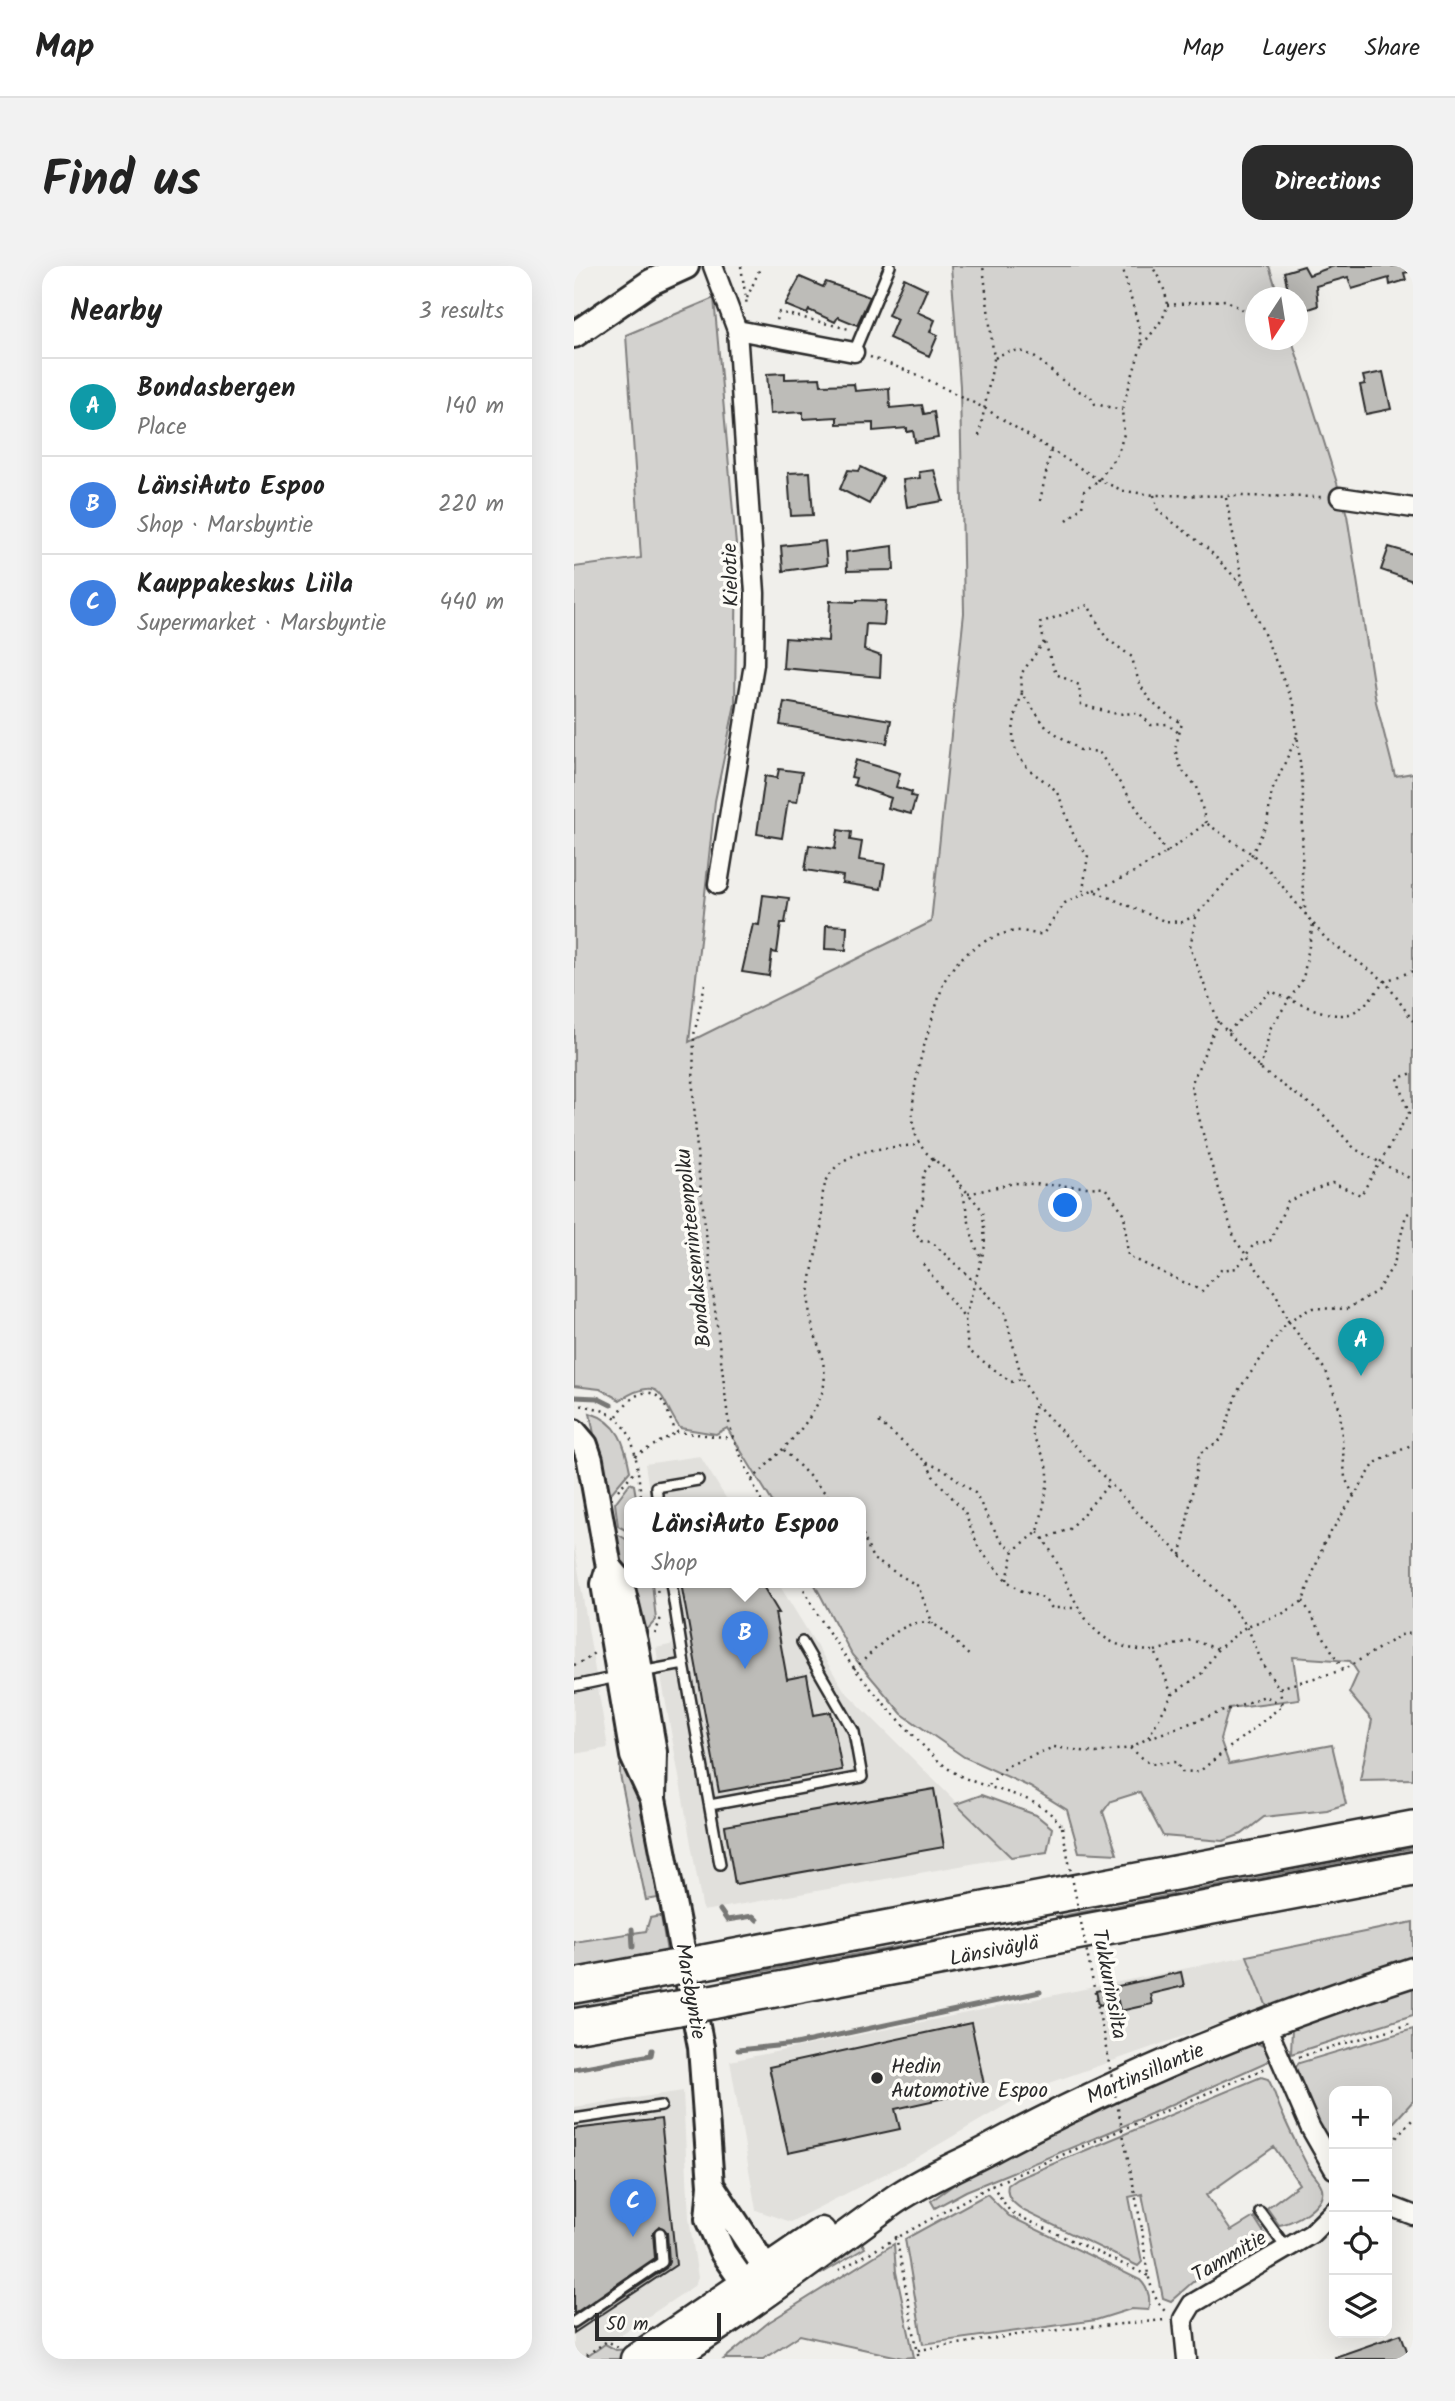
<!DOCTYPE html>
<html lang="en">
<head>
<meta charset="utf-8">
<style>
  :root { --surface:#fff; --page:#f2f2f2; --text:#222; --muted:#767676; --line:#e0e0e0; --accent:#2b2b2b }
  body { margin:0; font-family:Kalam,sans-serif; background:var(--page); color:var(--text) }
  .controls { position:absolute; right:21px; bottom:21px; display:grid; overflow:hidden; border-radius:14px; box-shadow:0 7px 28px #0002 }
  .controls button { width:63px; height:63px; display:grid; place-items:center; padding:0; border:0; border-bottom:2px solid var(--line); background:var(--surface); color:var(--text); font:35px sans-serif }
  .compass { position:absolute; left:671px; top:21px; width:63px; height:63px; border-radius:50%; background:var(--surface); box-shadow:0 7px 28px #0002; rotate:192deg }
  .scale { position:absolute; left:21px; bottom:18px; width:126px; box-sizing:border-box; padding-left:7px; border:4px solid #2b2b2b; border-top:0; font-size:19px; line-height:24px; white-space:nowrap; color:#2b2b2b; -webkit-text-stroke:5px #fdfcf7; paint-order:stroke }
  .you { position:absolute; left:492px; top:940px; width:24px; height:24px; margin:-18px; border:5px solid #fff; border-radius:50%; background:#1a73e8; box-shadow:0 0 0 10px #1a73e833 }
  .badge { display:grid; place-items:center; width:46px; height:46px; border-radius:50%; background:var(--accent); color:#fff; font-size:23px; font-weight:700 }
  .pin { position:absolute; translate:-50% -58px; filter:drop-shadow(0 2px 4px #0008) }
  .pin::after { content:''; position:absolute; top:37px; width:24px; height:21px; background:inherit; clip-path:polygon(0 0,100% 0,50% 100%) }
  .popup { position:absolute; left:50px; top:1231px; width:242px; height:91px; box-sizing:border-box; display:grid; place-content:center; border-radius:14px; background:var(--surface); filter:drop-shadow(0 2px 5px #0005); font-size:23px; white-space:nowrap; color:var(--muted) }
  .popup b { font-size:26px; color:var(--text) }
  .popup::after { content:''; position:absolute; left:50%; top:100%; margin-left:-14px; border:14px solid transparent; border-top-color:var(--surface) }
  .list { margin:0; padding:0; list-style:none }
  h2 { display:flex; justify-content:space-between; align-items:center; height:91px; margin:0; padding:0 28px; font-size:30px }
  h2 small { font-size:23px; font-weight:400; color:var(--muted) }
  .list li { display:grid; grid-template-columns:46px 1fr auto; gap:21px; align-items:center; box-sizing:border-box; height:98px; padding:0 28px; border-top:2px solid var(--line) }
  .list b { display:block; font-size:26px; white-space:nowrap }
  .list p { margin:0; font-size:23px; white-space:nowrap; color:var(--muted) }
  .list em { font-size:23px; font-style:normal; color:var(--muted) }
  .icon { flex:none; width:38px; height:38px; fill:none; stroke:currentColor; stroke-width:2; stroke-linecap:round; stroke-linejoin:round }
  .map { position:relative; flex:none; width:839px; height:2093px; overflow:hidden; border-radius:21px }
  header { display:flex; align-items:center; gap:42px; box-sizing:border-box; height:98px; padding:0 35px; background:var(--surface); border-bottom:2px solid var(--line) }
  header strong { font-size:33px }
  nav { display:flex; gap:38px; margin-inline-start:auto; font-size:24px }
  .intro { display:flex; align-items:center; justify-content:space-between; box-sizing:border-box; height:168px; padding:0 42px }
  h1 { margin:0; font-size:49px }
  .button { padding:18px 32px; border-radius:21px; background:var(--accent); color:#fff; font-size:24px; font-weight:700 }
  main { display:flex; gap:42px; padding:0 42px }
  aside { flex:1; background:var(--surface); border-radius:21px; box-shadow:0 7px 28px #0002 }
  .map>svg:first-child { display:block }
  .built { fill:#e1e0dc }
  .green { fill:#d3d2cf; stroke:#7f7e7d; stroke-width:2 }
  .lines { fill:none; stroke-linecap:round; stroke-linejoin:round }
  .stream { stroke:#777775; stroke-width:5 }
  .building { fill:#bdbcb8; stroke:#2b2b2b; stroke-width:2 }
  .lane-casing { stroke:#2b2b2b; stroke-width:14 }
  .street-casing { stroke:#2b2b2b; stroke-width:23 }
  .secondary-casing { stroke:#2b2b2b; stroke-width:30 }
  .primary-casing { stroke:#2b2b2b; stroke-width:33 }
  .highway-casing { stroke:#2b2b2b; stroke-width:38 }
  .path { stroke:#2b2b2b; stroke-width:2.5; stroke-dasharray:2 5; stroke-linecap:butt }
  .lane { stroke:#fdfcf7; stroke-width:9 }
  .street { stroke:#fdfcf7; stroke-width:18 }
  .secondary { stroke:#fdfcf7; stroke-width:24 }
  .primary { stroke:#fdfcf7; stroke-width:28 }
  .highway { stroke:#fdfcf7; stroke-width:33 }
  .highway-bridge-casing { stroke:#2b2b2b; stroke-width:38; stroke-linecap:butt }
  .path-bridge { stroke:#2b2b2b; stroke-width:2.5; stroke-dasharray:2 5; stroke-linecap:butt }
  .highway-bridge { stroke:#fdfcf7; stroke-width:33 }
  .poi-dot { fill:#2b2b2b; stroke:#fdfcf7; stroke-width:2.5 }
  .labels { text-anchor:middle; stroke-width:7; stroke-linejoin:round; paint-order:stroke }
  .street-label { font-size:21px; fill:#2b2b2b; stroke:#fdfcf7 }
  .poi-label { font-size:21px; fill:#2b2b2b; stroke:#fdfcf7; text-anchor:start }
</style>
</head>
<body>
<header>
<strong>Map</strong>
<nav><a>Map</a><a>Layers</a><a>Share</a></nav>
</header>
<div class="intro"><h1>Find us</h1><a class="button">Directions</a></div>
<main>
<aside>
<h2>Nearby<small>3 results</small></h2>
<ul class="list">
<li><span class="badge" style="background:#0f9aa8">A</span><div><b>Bondasbergen</b><p>Place</p></div><em>140 m</em></li>
<li><span class="badge" style="background:#3f7fe0">B</span><div><b>LänsiAuto Espoo</b><p>Shop · Marsbyntie</p></div><em>220 m</em></li>
<li><span class="badge" style="background:#3f7fe0">C</span><div><b>Kauppakeskus Liila</b><p>Supermarket · Marsbyntie</p></div><em>440 m</em></li>
</ul>
</aside>
<div class="map">
<svg width="839" height="2093" viewBox="0 0 839 2093">
  <rect width="100%" height="100%" fill="#f0efeb"/>
  <filter id="ink" filterUnits="userSpaceOnUse"><feTurbulence type="fractalNoise" baseFrequency=".0143" numOctaves="2"/><feDisplacementMap in="SourceGraphic" scale="14" xChannelSelector="R" yChannelSelector="G"/><feConvolveMatrix kernelMatrix="1 2 1 2 8 2 1 2 1" color-interpolation-filters="sRGB"/></filter>
  <g filter="url(#ink)">
    <path class="built" d="M126 1190 155 1237H77L71 1198Z
      M0 1278 34 1482 0 1488Z
      M90 1317H204L270 1424 437 1591 129 1645 82 1382 100 1378Z
      M673 1690 693 1741 461 1822 342 1892 216 1956 182 1944 156 1795Z
      M109 1825 115 1952 124 2012 120 2020 10 2093H0V1841Z"/>
    <path class="green" d="M377 0H695L705 31 682 32V74H718L773 249 802 436 821 510 839 507V1513L786 1514 798 1454 775 1427 784 1407 776 1395 719 1391 725 1433 655 1442 646 1473 655 1498 758 1479 772 1538 753 1544 690 1551 668 1568 649 1575 589 1570 566 1526 537 1535 529 1546 543 1588 505 1586 493 1544 456 1521 390 1491 328 1448 278 1389 240 1317H286V1237H199L153 1162 142 1168 106 1162C86 1136 92 1106 46 1134L26 1123 0 1120V301L67 292 52 69 140 32 163 290 161 438 141 535 115 776 357 656 390 347 386 120Z
      M16 1147C45 1156 51 1178 56 1205L38 1226 31 1227Z
      M56 1217 60 1219 63 1237H55V1266L44 1260 41 1237Z
      M45 1269 55 1275V1317H78L82 1354 70 1367H64L39 1271Z
      M52 1496 66 1531 84 1632 72 1634 46 1509V1499Z
      M407 1529 462 1549 478 1562 473 1586 437 1591 382 1538Z
      M839 1582V1592L482 1658V1651Z
      M87 1650 93 1686 0 1702V1676L72 1665 76 1652Z
      M839 1656V1694L693 1741 673 1690Z
      M367 1673 373 1676 153 1721 151 1712Z
      M839 1717V1749L717 1788 718 1761Z
      M85 1723 87 1734 0 1749V1738Z
      M839 1763V1835L813 1864V1825H760V1888L726 1818 721 1802 725 1797Z
      M681 1776 693 1782 699 1793 543 1863 392 1925 361 1942 357 1935C454 1862 569 1821 681 1776Z
      M687 1811 694 1813C701 1825 703 1837 709 1849 716 1866 725 1883 733 1899 737 1907 746 1914 748 1922 752 1939 718 1958 705 1959L693 1942 725 1918 700 1881 632 1929 657 1965 680 1951 692 1970 672 1989 621 2014 597 2035 589 2032 568 1928 555 1931 568 1996 564 2000 450 1945C441 1938 431 1932 434 1919L443 1913Z
      M413 1928 435 1950 566 2014C574 2022 577 2033 574 2044L557 2043 522 2054 349 2078 331 1973Z
      M288 1977 291 1982 247 2008 239 2007 259 1990Z
      M320 1978 322 2006 340 2091 329 2092 226 2069 189 2093H150L195 2056Z
      M31 2078 42 2084 55 2083 45 2093H10Z"/>
    <g class="lines">
      <path class="stream" d="M0 1131 23 1132 37 1139
        M146 1644 153 1654 179 1650 183 1654
        M58 1663 59 1681
        M164 1784 222 1778 466 1726
        M0 1803 77 1789 78 1784"/>
    </g>
    <path class="building" d="M730 0 735 9 760 0H839V5L830 7 832 14 816 19 815 12 778 23 774 11 742 20 744 40 729 45 720 26 715 28 710 6Z
      M226 11 249 21 252 16 296 31 283 59 264 51 261 56 235 44 233 48 211 39Z
      M330 12 353 23 343 46 361 54 356 66 364 69 355 90 315 72 323 53 314 49Z
      M809 106 817 143 792 148 786 119 791 118 789 110Z
      M211 107V113L246 112 247 119 280 118 281 125 315 122 316 142 348 139 350 148 360 146 364 172 341 176 339 165 333 166V162L299 165V157L263 158V151L229 153V146L196 148 193 108Z
      M287 201 309 212 295 238 266 223 274 204 285 205Z
      M360 204 369 235 333 241 329 214 346 212 345 206Z
      M236 206 239 249 217 250 214 207Z
      M251 275 253 299 209 305 207 280Z
      M319 280 320 304 273 305 272 286Z
      M815 281 839 288V315L807 304Z
      M283 334 312 335 310 359 292 358 290 384 307 390 306 411 209 402 211 372 254 375 256 335 283 336Z
      M210 436 317 454 313 477 206 459Z
      M282 494 326 507 322 521 338 526 337 530 342 531 337 548 314 542 317 532 280 519 282 512 277 511Z
      M205 503 228 506 223 536 214 535 208 572 183 568 191 510 203 512Z
      M264 564 277 566 276 574 288 576 285 594 311 598 307 623 268 617 269 610 231 604 235 579 261 583Z
      M189 629 215 632 211 657H207L203 687 198 686 195 710 168 706 179 658 185 659Z
      M252 659 273 660 272 684 251 683Z
      M107 1317H187L205 1347H201L213 1413 233 1409 240 1449 257 1446 268 1504 145 1526Z
      M360 1523 370 1581 161 1618 151 1560Z
      M607 1706 610 1720 576 1728 578 1738 546 1745 544 1735 525 1739 522 1725Z
      M397 1757 411 1823 321 1843 326 1863 214 1887 195 1801Z
      M87 1853 102 1999 0 2067V2063L92 2002 95 1996 93 1966 85 1960 79 1967 81 1992 0 2048V1863Z
      M827 2068 836 2093H762L761 2091Z"/>
    <g class="lines">
      <defs>
        <path id="lane" d="M280 86 316 0
          M84 1237 82 1221 124 1214
          M97 1317 110 1398
          M67 1406 110 1398 146 1598
          M0 1420 43 1411
          M136 1539 288 1511 280 1466 228 1376
          M0 1853 87 1840
          M686 1946 713 1983
          M0 2056 88 1996 86 1967"/>
        <path id="street" d="M139 0 163 64 181 327 180 398 144 618
          M163 64 280 86
          M766 231 839 242
          M691 1757 736 1861 760 1903
          M813 1939 839 1949
          M613 2093 609 2053 618 2038 737 1968 760 1945"/>
        <path id="secondary" d="M0 69 77 16 112 0
          M0 1166 11 1179 16 1194 35 1301 30 1318 59 1490 77 1529
          M35 1301 46 1314 61 1376 80 1486 79 1533 127 1781 137 1919 134 1953 149 1987 171 2018 193 2026 192 2002 137 1919"/>
        <path id="primary" d="M61 2093 247 1966
          M95 2093C171 2044 244 1990 316 1937 345 1916 382 1901 414 1884 550 1810 692 1753 839 1706"/>
        <path id="highway" d="M130 1696 839 1562
          M0 1720 97 1702
          M137 1736 839 1603
          M0 1760 104 1742"/>
      </defs>
      <use href="#lane" class="lane-casing"/>
      <use href="#street" class="street-casing"/>
      <use href="#secondary" class="secondary-casing"/>
      <use href="#primary" class="primary-casing"/>
      <use href="#highway" class="highway-casing"/>
      <path class="path" d="M167 0 173 40
        M173 32 187 0
        M593 39 652 34 672 46 682 48
        M202 54 205 46 275 63
        M568 79C595 47 602 40 578 0
        M296 91 342 108 412 143 525 214 550 225 580 229 749 231
        M421 92C460 66 476 119 516 129L521 138 548 144
        M405 170 420 93 409 0
        M580 229 584 245 633 282 670 321 720 438 729 525 728 613 732 651
        M652 232 669 318
        M466 235 477 184
        M493 254 508 241 510 225 525 214 544 187 550 168 548 144 567 81 566 65 548 0
        M471 377 482 408 505 419 507 439 543 448 565 447 577 459 593 458 605 467
        M448 427C437 462 431 485 462 509 469 514 479 520 483 527 495 548 495 572 514 589L509 625
        M593 587 525 486 506 484 472 461 448 427 447 408 470 376 466 357 514 339 532 372 558 391C566 427 575 439 608 457L601 483 607 503 623 521 632 557
        M520 624C562 609 597 584 632 557L678 588 695 604 752 673 811 715 839 705
        M622 651 616 681 644 755 686 803 747 846 781 883 839 914
        M131 718 120 769 119 822 124 900 154 1152 159 1172 188 1237
        M644 755 617 819 634 888 661 974 702 1028 714 1055 752 1105 766 1144 771 1212 780 1230
        M654 765 697 725C714 733 757 754 775 748 790 743 801 727 811 715L839 755
        M686 803 697 761 729 713 739 658
        M360 893 349 908V938L341 946 339 962 347 975 358 976 430 1044 448 1113 461 1137 560 1243 655 1337 673 1360 689 1399 705 1422 769 1404 827 1369 839 1367
        M387 919 409 945 411 980 391 1052
        M394 928 440 917 531 922 550 947 554 990 628 1025 647 1004 663 1002 680 978 696 975 714 935 758 917 787 929 835 847 824 812 839 807
        M406 990C394 966 394 939 385 918 377 903 356 894 347 880 323 845 358 757 369 718 381 691 412 669 442 665 451 664 460 669 469 668L491 637 518 624 590 655 608 656 622 649 678 588 693 557 698 525 723 470
        M349 998 391 1053 394 1084 437 1116 448 1113
        M0 1139C65 1143 60 1184 68 1237
        M43 1150C52 1135 72 1115 88 1135 95 1144 96 1157 103 1166L159 1172
        M305 1156 353 1197 371 1204 401 1227 426 1274 439 1284
        M210 1184 261 1237
        M61 1190 103 1166
        M353 1197 359 1210 391 1246 405 1283 433 1315 448 1325 469 1332 478 1342H502
        M178 1214C202 1189 236 1161 248 1127 257 1101 240 1074 236 1049 232 1023 241 994 246 969 249 954 246 936 250 922 261 881 312 882 345 879
        M44 1224 63 1203
        M286 1262 299 1293 344 1320 359 1358
        M464 1266C504 1316 497 1384 581 1385L598 1429
        M469 1273 496 1263 536 1217
        M607 1289 625 1188 648 1173 663 1126 714 1055 738 1042 773 1043 803 1025 820 998 832 949 839 944
        M433 1314 440 1284 464 1266C467 1251 477 1213 473 1200 461 1165 453 1178 461 1137
        M82 1317 84 1328
        M227 1317C254 1373 291 1419 334 1463 347 1478 364 1497 381 1507 415 1527 465 1525 488 1561
        M729 1335 769 1404
        M81 1368 88 1349
        M581 1385 617 1374 644 1383
        M0 1399 12 1394 21 1386
        M280 1403C299 1387 330 1348 358 1358 371 1362 385 1381 396 1390
        M575 1472 691 1430 709 1439
        M556 1482 576 1498 602 1496 608 1506 626 1505 709 1439 705 1422
        M415 1519 433 1500 480 1481 522 1487 556 1482 574 1472 598 1429 627 1408 644 1383 673 1360 708 1348 729 1335 750 1277 801 1197 839 1178
        M725 1791 839 1757
        M813 1882 839 1853
        M418 1919 435 1944 442 1949 575 2010
        M568 1963C572 1991 572 2029 594 2048
        M322 1970 345 2093
        M265 2004 418 1919 692 1802
        M344 2084 463 2066 591 2054
        M7 2093 33 2075 44 2081"/>
      <use href="#lane" class="lane"/>
      <use href="#street" class="street"/>
      <use href="#secondary" class="secondary"/>
      <use href="#primary" class="primary"/>
      <use href="#highway" class="highway"/>
      <defs>
        <path id="highway-bridge" d="M97 1702 130 1696
          M104 1742 137 1736"/>
      </defs>
      <use href="#highway-bridge" class="highway-bridge-casing"/>
      <path class="path-bridge" d="M488 1561 568 1963"/>
      <use href="#highway-bridge" class="highway-bridge"/>
    </g>
  </g>
  <circle class="poi-dot" cx="303" cy="1812" r="7"/>
  <g class="labels">
    <g class="street-label">
      <text transform="translate(156 309) rotate(-92)" y="7">Kielotie</text>
      <text transform="translate(119 982) rotate(-96)" y="7">Bondaksenrinteenpolku</text>
      <text transform="translate(420 1684) rotate(-11)" y="7">Länsiväylä</text>
      <text transform="translate(536 1718) rotate(79)" y="7">Tukkurinsilta</text>
      <text transform="translate(117 1725) rotate(80)" y="7">Marsbyntie</text>
      <text transform="translate(571 1807) rotate(-23)" y="7">Martinsillantie</text>
      <text transform="translate(655 1990) rotate(-30)" y="7">Tammitie</text>
    </g>
    <g class="poi-label">
      <text x="317" y="1807">Hedin<tspan x="317" dy="24">Automotive Espoo</tspan></text>
    </g>
  </g>
</svg>
<div class="controls">
<button>+</button>
<button>−</button>
<button><svg class="icon" aria-label="locate" viewBox="0 0 24 24"><circle cx="12" cy="12" r="6"/><path d="M12 2v4M12 18v4M2 12h4M18 12h4"/></svg></button>
<button><svg class="icon" aria-label="layers" viewBox="0 0 24 24"><path d="M12 4l9 5-9 5-9-5zM3 14l9 5 9-5"/></svg></button>
</div>
<svg class="compass" viewBox="-18 -18 36 36"><path d="M0-13l5 13h-10z" fill="#e53935"/><path d="M0 13l5-13h-10z" fill="#767676"/></svg>
<div class="scale">50 m</div>
<div class="you"></div>
<div class="pin badge" style="left:787px;top:1110px;background:#0f9aa8">A</div>
<div class="pin badge" style="left:171px;top:1403px;background:#3f7fe0">B</div>
<div class="popup"><b>LänsiAuto Espoo</b>Shop</div>
<div class="pin badge" style="left:59px;top:1971px;background:#3f7fe0">C</div>
</div>
</main>
</body>
</html>
